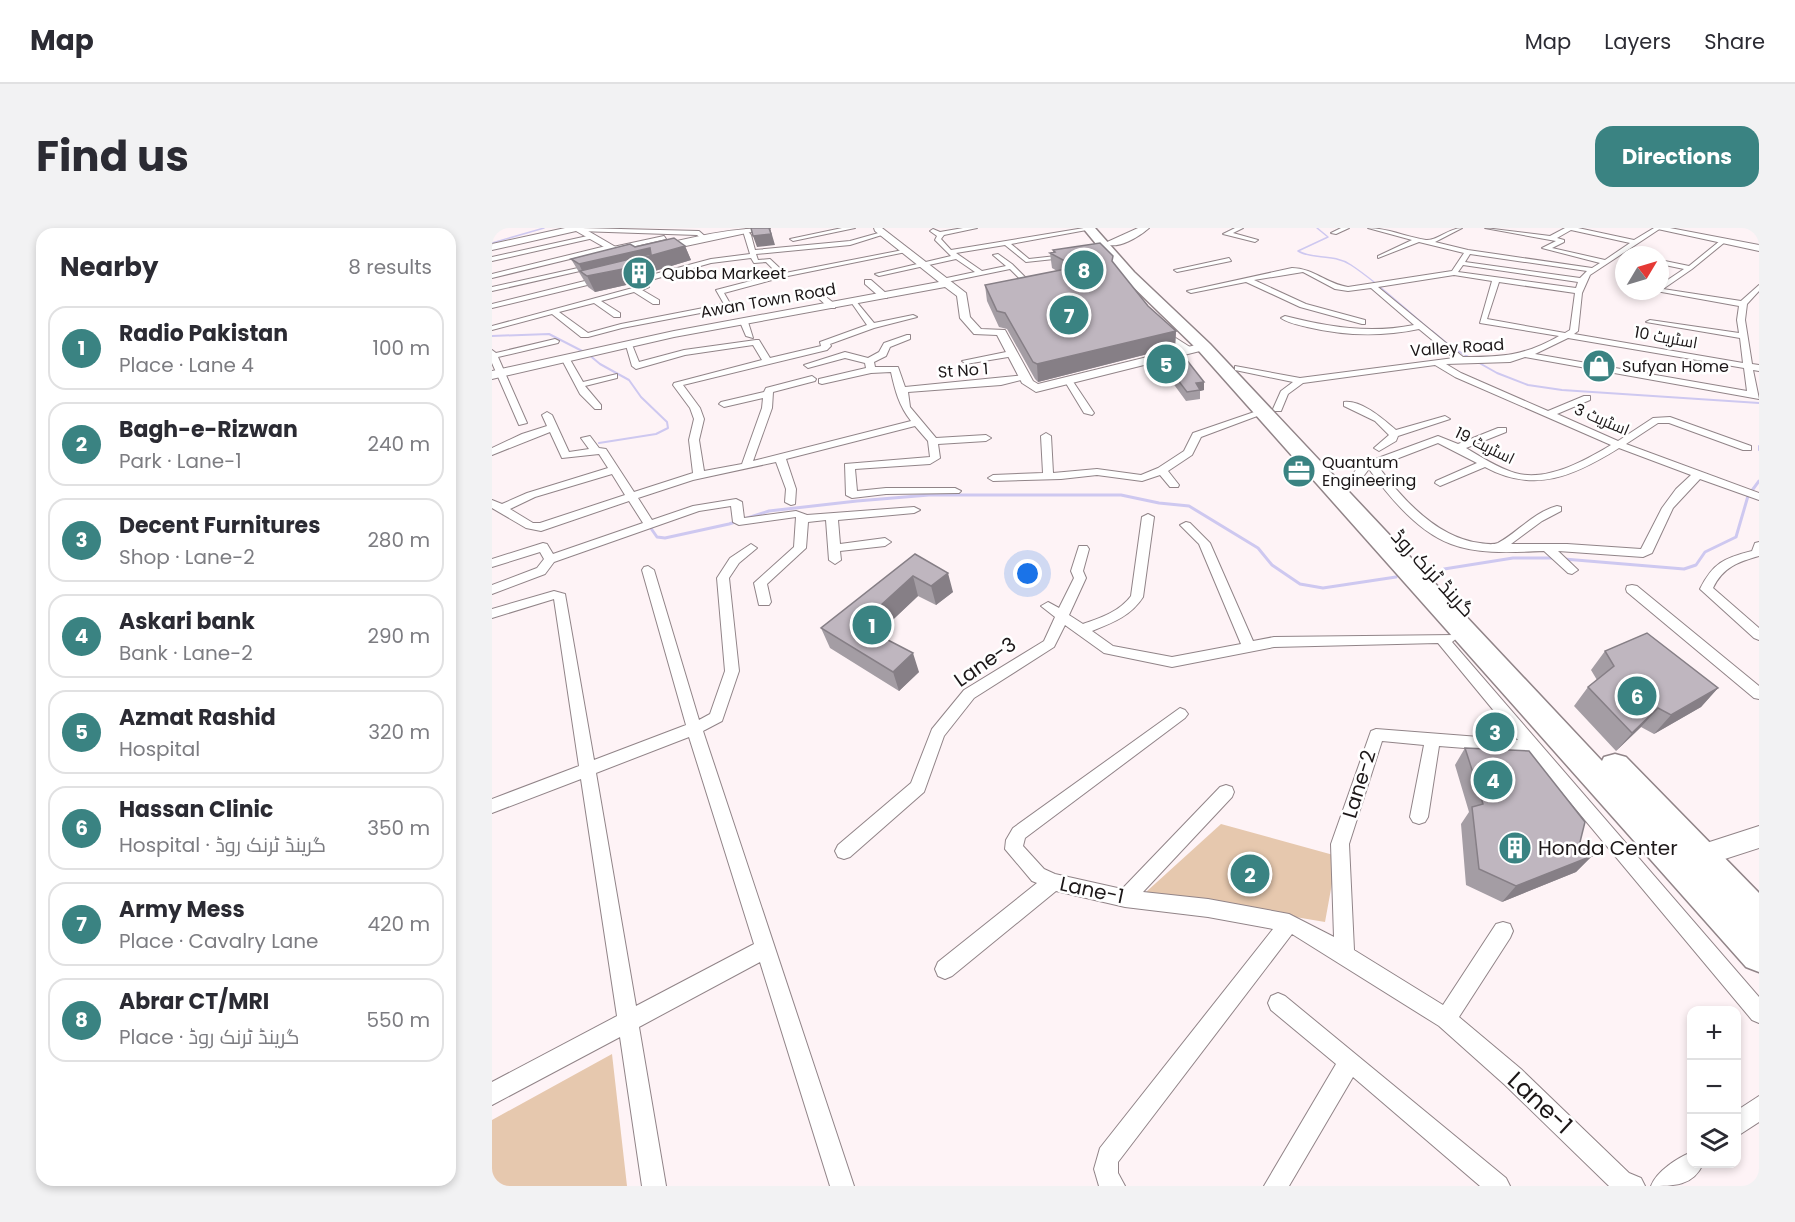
<!DOCTYPE html>
<html lang="en">
<head>
<meta charset="utf-8">
<style>
  :root { --surface:#fff; --page:#f2f2f3; --text:#2b2b33; --muted:#7c7c81; --line:#e1e1e2; --accent:#3a8382 }
  body { margin:0; font-family:Poppins,Cairo,sans-serif; background:var(--page); color:var(--text) }
  .controls { position:absolute; right:18px; bottom:18px; display:grid; overflow:hidden; border-radius:12px; box-shadow:0 3px 9px #0003 }
  .controls button { width:54px; height:54px; display:grid; place-items:center; padding:0; border:0; border-bottom:2px solid var(--line); background:var(--surface); color:var(--text); font:30px sans-serif }
  .compass { position:absolute; left:1123px; top:18px; width:54px; height:54px; border-radius:50%; background:var(--surface); box-shadow:0 3px 9px #0003; rotate:52deg }
  .you { position:absolute; left:536px; top:346px; width:21px; height:21px; margin:-15px; border:4px solid #fff; border-radius:50%; background:#1a73e8; box-shadow:0 0 0 9px #1a73e833 }
  .badge { display:grid; place-items:center; width:39px; height:39px; border-radius:50%; background:var(--accent); color:#fff; font-size:20px; font-weight:700 }
  .pin { position:absolute; translate:-50% -50%; border:3px solid #fff; box-shadow:0 2px 6px #0006 }
  .list { margin:0; padding:0; list-style:none }
  h2 { display:flex; justify-content:space-between; align-items:center; height:78px; margin:0; padding:0 24px; font-size:26px }
  h2 small { font-size:20px; font-weight:400; color:var(--muted) }
  .list li { display:grid; grid-template-columns:39px 1fr auto; gap:18px; align-items:center; box-sizing:border-box; height:84px; margin:0 12px 12px; padding:0 12px; border:2px solid var(--line); border-radius:18px }
  .list b { display:block; font-size:22px; white-space:nowrap }
  .list p { margin:0; font-size:20px; white-space:nowrap; color:var(--muted) }
  .list em { font-size:20px; font-style:normal; color:var(--muted) }
  .icon { flex:none; width:33px; height:33px; fill:none; stroke:currentColor; stroke-width:2; stroke-linecap:round; stroke-linejoin:round }
  .map { position:relative; flex:none; width:1267px; height:958px; overflow:hidden; border-radius:18px }
  header { display:flex; align-items:center; gap:36px; box-sizing:border-box; height:84px; padding:0 30px; background:var(--surface); border-bottom:2px solid var(--line) }
  header strong { font-size:28px }
  nav { display:flex; gap:33px; margin-inline-start:auto; font-size:21px }
  .intro { display:flex; align-items:center; justify-content:space-between; box-sizing:border-box; height:144px; padding:0 36px }
  h1 { margin:0; font-size:42px }
  .button { padding:15px 27px; border-radius:18px; background:var(--accent); color:#fff; font-size:21px; font-weight:700 }
  main { display:flex; gap:36px; padding:0 36px }
  aside { flex:1; background:var(--surface); border-radius:18px; box-shadow:0 3px 9px #0003 }
  .map>svg:first-child { display:block }
  .green { fill:#e6c8ae }
  .lines { fill:none; stroke-linecap:round; stroke-linejoin:round }
  .stream-far2 { stroke:#cec8f0; stroke-width:1.5 }
  .stream-far1 { stroke:#cec8f0; stroke-width:2 }
  .stream { stroke:#cec8f0; stroke-width:3 }
  .street-casing { stroke:#918488; stroke-width:2 }
  .secondary-casing { stroke:#918488; stroke-width:2 }
  .highway-casing { stroke:#918488; stroke-width:3 }
  .street { fill:#fff; fill-rule:evenodd }
  .secondary { fill:#fff; fill-rule:evenodd }
  .highway { fill:#fff; fill-rule:evenodd }
  .wall { fill:#a49da4 }
  .shaded-wall { fill:#867f86 }
  .building { fill:#bfb6bf; stroke:#867f86; stroke-width:1.5 }
  .labels { text-anchor:middle; stroke-width:5; stroke-linejoin:round; paint-order:stroke }
  .far-poi-label { font-size:16px; fill:#1c1718; stroke:#fff; text-anchor:start }
  .far-street-label { font-size:16px; fill:#1c1718; stroke:#fff }
  .street-label { font-size:20px; fill:#1c1718; stroke:#fff }
  .poi-label { font-size:20px; fill:#1c1718; stroke:#fff; text-anchor:start }
  .near-street-label { font-size:24px; fill:#1c1718; stroke:#fff }
</style>
</head>
<body>
<header>
<strong>Map</strong>
<nav><a>Map</a><a>Layers</a><a>Share</a></nav>
</header>
<div class="intro"><h1>Find us</h1><a class="button">Directions</a></div>
<main>
<aside>
<h2>Nearby<small>8 results</small></h2>
<ul class="list">
<li><span class="badge">1</span><div><b>Radio Pakistan</b><p>Place · Lane 4</p></div><em>100 m</em></li>
<li><span class="badge">2</span><div><b>Bagh-e-Rizwan</b><p>Park · Lane-1</p></div><em>240 m</em></li>
<li><span class="badge">3</span><div><b>Decent Furnitures</b><p>Shop · Lane-2</p></div><em>280 m</em></li>
<li><span class="badge">4</span><div><b>Askari bank</b><p>Bank · Lane-2</p></div><em>290 m</em></li>
<li><span class="badge">5</span><div><b>Azmat Rashid</b><p>Hospital</p></div><em>320 m</em></li>
<li><span class="badge">6</span><div><b>Hassan Clinic</b><p>Hospital · گرینڈ ٹرنک روڈ</p></div><em>350 m</em></li>
<li><span class="badge">7</span><div><b>Army Mess</b><p>Place · Cavalry Lane</p></div><em>420 m</em></li>
<li><span class="badge">8</span><div><b>Abrar CT/MRI</b><p>Place · گرینڈ ٹرنک روڈ</p></div><em>550 m</em></li>
</ul>
</aside>
<div class="map">
<svg width="1267" height="958" viewBox="0 0 1267 958">
  <rect width="100%" height="100%" fill="#fef3f6"/>
  <path class="green" d="M729 596 845 628 833 694 654 664Z
    M120 826 135 958H0V892Z"/>
  <g class="lines">
    <path class="stream-far2" d="M825 0 836 9 806 23C820 32 841 25 859 37 888 56 915 83 942 105
      M0 15 52 0"/>
    <path class="stream-far1" d="M940 103 959 119 1005 145 1036 157 1070 162 1267 175
      M0 108 57 106 96 126 108 136 137 152 149 169 175 194 176 200 164 206 107 215
      M1267 218V222"/>
    <path class="stream" d="M158 299 165 309 173 310 237 296 277 283 365 273 437 267H629L667 275 697 278 766 320 780 337 808 356 831 360 904 349
      M1072 331 1192 341 1204 337 1213 324 1244 309 1256 268 1267 253
      M952 341 1021 330H1064"/>
    <defs>
      <path id="street" d="M1 0H7L0 7Z
        M89 0 207 3 215 10 210 11 205 7 87 3Z
        M350 0H363L301 13 298 11Z
        M471 0H485L452 7 449 11 459 22 592 0 600 1 519 16 537 31 564 28 562 31 534 34 513 17 464 25 490 43 514 38 501 27 506 26 520 36 535 51 532 55 518 41 450 55V51L483 44 464 31 387 48 383 46 459 28 443 12 445 8 438 3 441 1 448 4Z
        M743 0H751L741 5 766 12 763 14 731 6Z
        M849 0H857L844 6 839 5Z
        M876 0C896 0 914 9 934 12 945 13 957 0 970 0L943 14 976 22 1100 40 1108 35 1050 20 1064 13 993 0 1058 8 1073 0H1086L1142 12 1162 0H1169L1098 47 1090 65 1086 103 1082 106 1251 135 1248 110 1154 94 1158 92 1247 105 1245 92 1247 78 1164 63H1168V57L1192 41 1168 36V32L1197 38 1229 12H1233V14L1200 41 1171 61 1249 73 1267 57V63L1255 76 1253 92 1260 136 1267 137V143L1261 142 1267 171 1033 129 1018 134 954 136 969 145 1056 183 1092 168H1098V172L1065 186 1126 213 1161 190 1178 189 1259 218V222H1251L1177 195H1166L1134 216 1267 265V272L1208 251 1181 280 1160 325 1151 329 1066 323 1086 342 1080 346 1076 345 1052 323C1022 324 988 327 959 316 926 304 897 269 877 241L863 259H855L854 257 867 237 946 208 966 216 1006 200H1014V204L974 220C989 229 1006 240 1023 245 1055 254 1092 233 1119 217L963 149 943 137 811 155 796 166 789 183H783L781 181 789 163 801 154 743 142V138L808 150 962 130 927 101C889 109 853 108 815 99 807 97 796 95 789 90L793 88C837 99 877 106 922 97L879 60 856 63 843 61 811 44 762 52 814 76 873 92V96H870L808 79 754 54 699 65 695 63 800 40C821 40 835 56 856 59L960 43 972 25 927 14 886 30V28L920 12ZM1079 2 1138 15 1113 32 1060 20 1072 14V12L1065 10ZM978 26 1095 43 1088 50 973 34ZM971 37 1086 54 1084 60 966 44ZM962 47 1000 53 988 95 1067 108C1032 128 1010 129 971 129L886 59ZM1007 54 1083 65 1078 102 1073 105 995 91ZM1076 110 1252 140 1255 163 1043 126ZM946 215 985 235 944 253 943 255 948 258 993 239C1043 266 1082 248 1127 220L1199 247 1184 261 1170 280 1149 321 1075 316H1019L1050 293 1069 283V279L1065 278C1042 284 1026 304 1006 315 1001 317 994 316 988 315 945 310 910 271 886 238Z
        M254 1 259 7 263 22 358 13 390 4 393 6 358 17 264 26 266 32 278 31 293 45 416 21 419 23 291 49 232 65 240 79 130 100 96 109H89L60 86 0 102V98L148 58 144 51 219 31 258 26 251 3ZM259 30 262 35 274 34 286 46 224 62 232 76 129 96 96 105 67 84 102 75 122 89H128V85L109 73 142 64 161 76H167V72L150 62 157 59 152 54 219 35Z
        M100 7 102 10 0 33V29Z
        M172 8 174 11 122 23 119 21 0 50V46L118 17 121 19Z
        M737 30 739 33 685 44 682 42Z
        M86 40 88 43 0 63V59Z
        M113 48 116 52 0 80V76Z
        M373 52H379L395 66V70H389L373 56Z
        M325 62 343 76V80H337L322 66Z
        M363 72 382 95 421 87 425 89 382 100 338 116 339 118 335 122 191 157 208 180 212 191 207 212 212 243 250 236 270 180 271 170 232 179 227 176 229 174 272 164 274 160 320 148 324 151 323 153 281 164 280 180 261 233 419 193C407 178 403 162 399 144L379 145 330 156 327 155V151L374 140 373 135 353 130 316 140 312 137 353 124 376 130 387 124 392 115 415 107H418V111L398 119 394 128 382 134 383 139H406L413 159 533 147 537 150 509 157 416 164 418 179 444 210 494 207 499 210 494 213 446 216 448 230 438 236 363 241 365 263 394 260H463L469 263 467 265 394 266 360 270 354 267 353 236 438 229 436 213 423 198 294 231 304 261 303 276 299 277 293 274 294 261 284 234 201 252 146 270 160 292 201 278 244 271 250 274 252 290 304 283 315 287 422 279 428 282 422 285 346 292 348 316 393 310 399 314 393 318 348 323 349 332 343 336 337 332 334 292 316 294 314 320 275 356 279 374 277 377H267L262 355 302 319 304 289 247 297 241 294 239 278 207 283 62 334 53 346 0 366V357L45 340 52 331 48 324 0 339V331L51 315 55 316 61 326 151 295 137 273 49 303 34 300 0 280V272L10 276 35 265 116 240 107 226 70 230 58 204 0 227V220L30 206 55 198 50 187 55 184 60 187 77 224 97 221 89 210 98 208 107 220 114 221 142 264 201 245 197 212 202 191 198 180 181 157 182 155 270 132 261 117 193 127 144 141 140 138 133 114H139L147 134 192 122 264 112H267L278 130 329 118 328 114 375 97 359 74ZM120 246 133 267 48 295H41L18 281 43 269Z
        M252 92 256 94 261 110 254 108 248 94Z
        M665 98H671L679 107 701 121 694 123 673 111 664 100Z
        M63 111 67 113 66 115 6 129 35 195 27 197 0 135V122L4 125Z
        M519 123 522 124V128L474 136 470 133Z
        M70 128H76L91 154 125 146V150L93 158 109 177V181H103L88 166 69 130Z
        M576 149 580 152 602 185 600 187 592 185 572 152Z
        M852 174C870 172 891 191 904 202L953 188 958 191 906 208 904 213 887 223 882 220 897 207 883 193 852 178Z
        M768 182 776 184 709 209 700 227 676 243 687 257 686 259H678L668 247 650 253 605 247 569 251 501 253 496 250 501 247 551 245 549 208 554 205 559 208 561 245 605 241 649 247 666 240 692 223 701 205Z
        M656 286 662 289 651 369C639 388 620 395 600 403L621 418 680 429 749 416 707 316 688 297 694 294 698 295 718 315 761 413 782 409 963 407 965 410 960 414 1267 769V795L1260 792 1037 525 947 518 936 589 933 594 927 596 921 594 918 589 932 517 890 513 857 616 862 722 951 777 1004 696 1011 694 1018 696 1021 703 1018 710 967 789 1029 841 1137 945 1149 950 1153 958H1117L1013 857 947 798 800 706 626 934V945L633 958H607L602 941 608 920 781 701 716 689 633 679 564 663 460 748 453 751 446 748 443 741 446 734 545 655 540 653 513 621 514 612 521 600 688 480 693 482 696 486 693 490 533 610 531 618 552 641 563 646 630 661 728 559 734 557 740 559 742 564 740 569 651 664 716 671 797 686 842 709 839 616 879 503 884 501 1026 512 946 415 782 419 680 439 612 425 573 397 562 419 482 470 452 508 432 564 358 629 352 631 346 629 343 623 346 617 419 555 440 501 472 462 552 413 563 389 549 378 556 374 567 380 582 350 579 343 587 318H595L597 321 591 343 594 350 577 387 591 396C608 390 627 384 639 368L650 289Z
        M1267 314V328C1246 334 1231 339 1221 360L1267 400V412L1262 410 1208 361C1221 335 1232 330 1260 323L1263 315Z
        M259 316 265 320 247 335 237 350 247 443 230 493 211 503 362 958H338L268 734 147 799 174 958H150L128 809 0 877V854L125 788 89 551 0 585V571L87 538 62 371 0 390V381L62 363 73 366 102 532 194 497 150 342 152 339 156 338 162 342 207 492 218 486 233 443 225 350 238 330ZM197 509 262 716 144 778 104 545Z
        M1140 357 1145 358 1267 458V471L1262 470 1135 364 1134 361 1135 358Z
        M786 765 793 768 1014 950 1018 958H988L861 849 797 958H772L844 836 779 782 776 775 779 768Z
        M1267 868V894L1244 909V883Z
        M1200 924V936H1211C1201 958 1182 958 1159 958 1165 943 1185 930 1200 924Z"/>
      <path id="secondary" d="M73 0H91L134 25C182 14 230 0 278 0L133 31 84 3 0 22V16Z
        M382 0H390L474 65 478 89 489 101 513 102 541 153 546 156 712 115 718 119 716 121 544 164 530 155 505 107 482 106 468 90 465 68 453 59 182 109 0 151V143L182 103 447 54 383 3Z
        M646 0H657C648 8 625 23 613 15Z
        M1161 0H1178L1267 17V23Z
        M1267 598V620L1208 639 1199 636 1196 628 1199 620Z"/>
      <path id="highway" d="M591 0H603L642 44 718 116 1110 533 1112 529 1123 526 1134 529 1267 665V744L1254 739 706 122 632 50Z"/>
    </defs>
    <use href="#street" class="street-casing"/>
    <use href="#secondary" class="secondary-casing"/>
    <use href="#highway" class="highway-casing"/>
    <use href="#street" class="street"/>
    <use href="#secondary" class="secondary"/>
    <use href="#highway" class="highway"/>
  </g>
  <path class="wall" d="M193 18 199 32 143 49V55L103 64 96 59 79 31 143 19Z
    M561 22 621 35 656 78 684 103 683 119 546 154 543 151 515 101 507 99 495 73 493 57 565 43 560 40 558 25H561Z
    M665 128 689 132 712 154V162L708 163V171L694 173 675 147H672L665 136Z
    M423 326 461 364 444 377 426 368 385 407 427 444 407 463 338 420 329 400Z
    M1113 423 1226 460 1209 479 1162 506 1149 499 1124 523 1082 478 1096 459 1105 452 1099 442Z
    M973 520 1088 614 1100 628 1084 644 1010 674 974 657 969 596 977 584 963 537Z"/>
  <path class="shaded-wall" d="M278 0 283 17 265 19 261 8Z
    M193 18 199 32 143 49V55L103 64 95 48 92 47 87 36 158 20Z
    M684 103 683 119 546 154 545 136Z
    M712 154V162L708 163 704 155Z
    M456 345 461 364 444 377 439 358Z
    M421 348 426 368 374 417 367 397Z
    M421 425 427 444 407 463 401 444Z
    M1226 460 1209 479 1162 506 1179 487Z
    M1166 480 1149 499 1124 523 1140 505Z
    M1100 628 1084 644 1010 674 1024 658Z"/>
  <path class="building" d="M259 0H277L279 6 261 8Z
    M182 10 193 18 136 34V40L95 48 88 43 159 26 158 20 87 36 79 31 138 16 143 19Z
    M608 15 621 28 620 33 656 78 684 103 545 136 541 134 513 85 505 83 493 57 584 39 558 25 563 24 561 22Z
    M682 123 689 132 694 131 712 154 704 155 708 162 695 164 676 139H672L665 128Z
    M423 326 456 345 439 358 421 348 367 397 421 425 401 444 329 400Z
    M1155 405 1226 460 1179 487 1166 480 1140 505 1096 459 1122 438 1113 423Z
    M973 520 1037 523 1093 594 1088 614 1100 628 1024 658 987 641 980 579 991 576Z"/>
  <defs>
    <symbol id="building-disc" viewBox="-11 -11 22 22"><circle r="9.5" fill="#3a8382" stroke="#fff"/><path d="M-4-6H4V6H1V3H-1V6H-4ZM-2.5-4.3h1.7v1.8h-1.7ZM.8-4.3h1.7v1.8H.8ZM-2.5-1h1.7V.8h-1.7ZM.8-1h1.7V.8H.8Z" fill="#fff"/></symbol>
    <symbol id="shop-disc" viewBox="-11 -11 22 22"><circle r="9.5" fill="#3a8382" stroke="#fff"/><path d="M-5-2.5h2.3a2.7 3.5 0 0 1 5.4 0H5L5.5 6h-11ZM-1.5-2.5h3a1.5 2.3 0 0 0-3 0Z" fill="#fff"/></symbol>
    <symbol id="office-disc" viewBox="-11 -11 22 22"><circle r="9.5" fill="#3a8382" stroke="#fff"/><path d="M-6-3h4V-5.5h4V-3h4V5H-6ZM-1-4.5V-3h2v-1.5ZM-6 0V1H6V0Z" fill="#fff"/></symbol>
  </defs>
  <g fill-rule="evenodd">
    <use href="#building-disc" x="128" y="26" width="38" height="38"/>
    <use href="#shop-disc" x="1088" y="119" width="38" height="38"/>
    <use href="#office-disc" x="788" y="224" width="38" height="38"/>
    <use href="#building-disc" x="1004" y="601" width="38" height="38"/>
  </g>
  <g class="labels">
    <g class="far-poi-label">
      <text x="170" y="51">Qubba Markeet</text>
      <text x="1130" y="144">Sufyan Home</text>
      <text x="830" y="240">Quantum<tspan x="830" dy="18">Engineering</tspan></text>
    </g>
    <g class="far-street-label">
      <text transform="translate(276 72) rotate(-10)" y="6">Awan Town Road</text>
      <text transform="translate(1174 109) rotate(10)" y="6">اسٹریٹ 10</text>
      <text transform="translate(965 119) rotate(-4)" y="6">Valley Road</text>
      <text transform="translate(471 142) rotate(-4)" y="6">St No 1</text>
      <text transform="translate(1110 191) rotate(23)" y="6">اسٹریٹ 3</text>
      <text transform="translate(993 217) rotate(26)" y="6">اسٹریٹ 19</text>
    </g>
    <g class="street-label">
      <text transform="translate(941 345) rotate(47)" y="7">گرینڈ ٹرنک روڈ</text>
      <text transform="translate(493 434) rotate(-35)" y="7">Lane-3</text>
      <text transform="translate(867 556) rotate(-73)" y="7">Lane-2</text>
      <text transform="translate(600 662) rotate(12)" y="7">Lane-1</text>
    </g>
    <g class="poi-label">
      <text x="1046" y="627">Honda Center</text>
    </g>
    <g class="near-street-label">
      <text transform="translate(1048 875) rotate(43)" y="8">Lane-1</text>
    </g>
  </g>
</svg>
<div class="controls">
<button>+</button>
<button>−</button>
<button><svg class="icon" aria-label="layers" viewBox="0 0 24 24"><path d="M12 4l9 5-9 5-9-5zM3 14l9 5 9-5"/></svg></button>
</div>
<svg class="compass" viewBox="-18 -18 36 36"><path d="M0-13l5 13h-10z" fill="#e53935"/><path d="M0 13l5-13h-10z" fill="#7c7c81"/></svg>
<div class="you"></div>
<div class="pin badge" style="left:380px;top:397px">1</div>
<div class="pin badge" style="left:758px;top:646px">2</div>
<div class="pin badge" style="left:1003px;top:504px">3</div>
<div class="pin badge" style="left:1001px;top:552px">4</div>
<div class="pin badge" style="left:674px;top:136px">5</div>
<div class="pin badge" style="left:1145px;top:468px">6</div>
<div class="pin badge" style="left:577px;top:87px">7</div>
<div class="pin badge" style="left:592px;top:42px">8</div>
</div>
</main>
</body>
</html>
